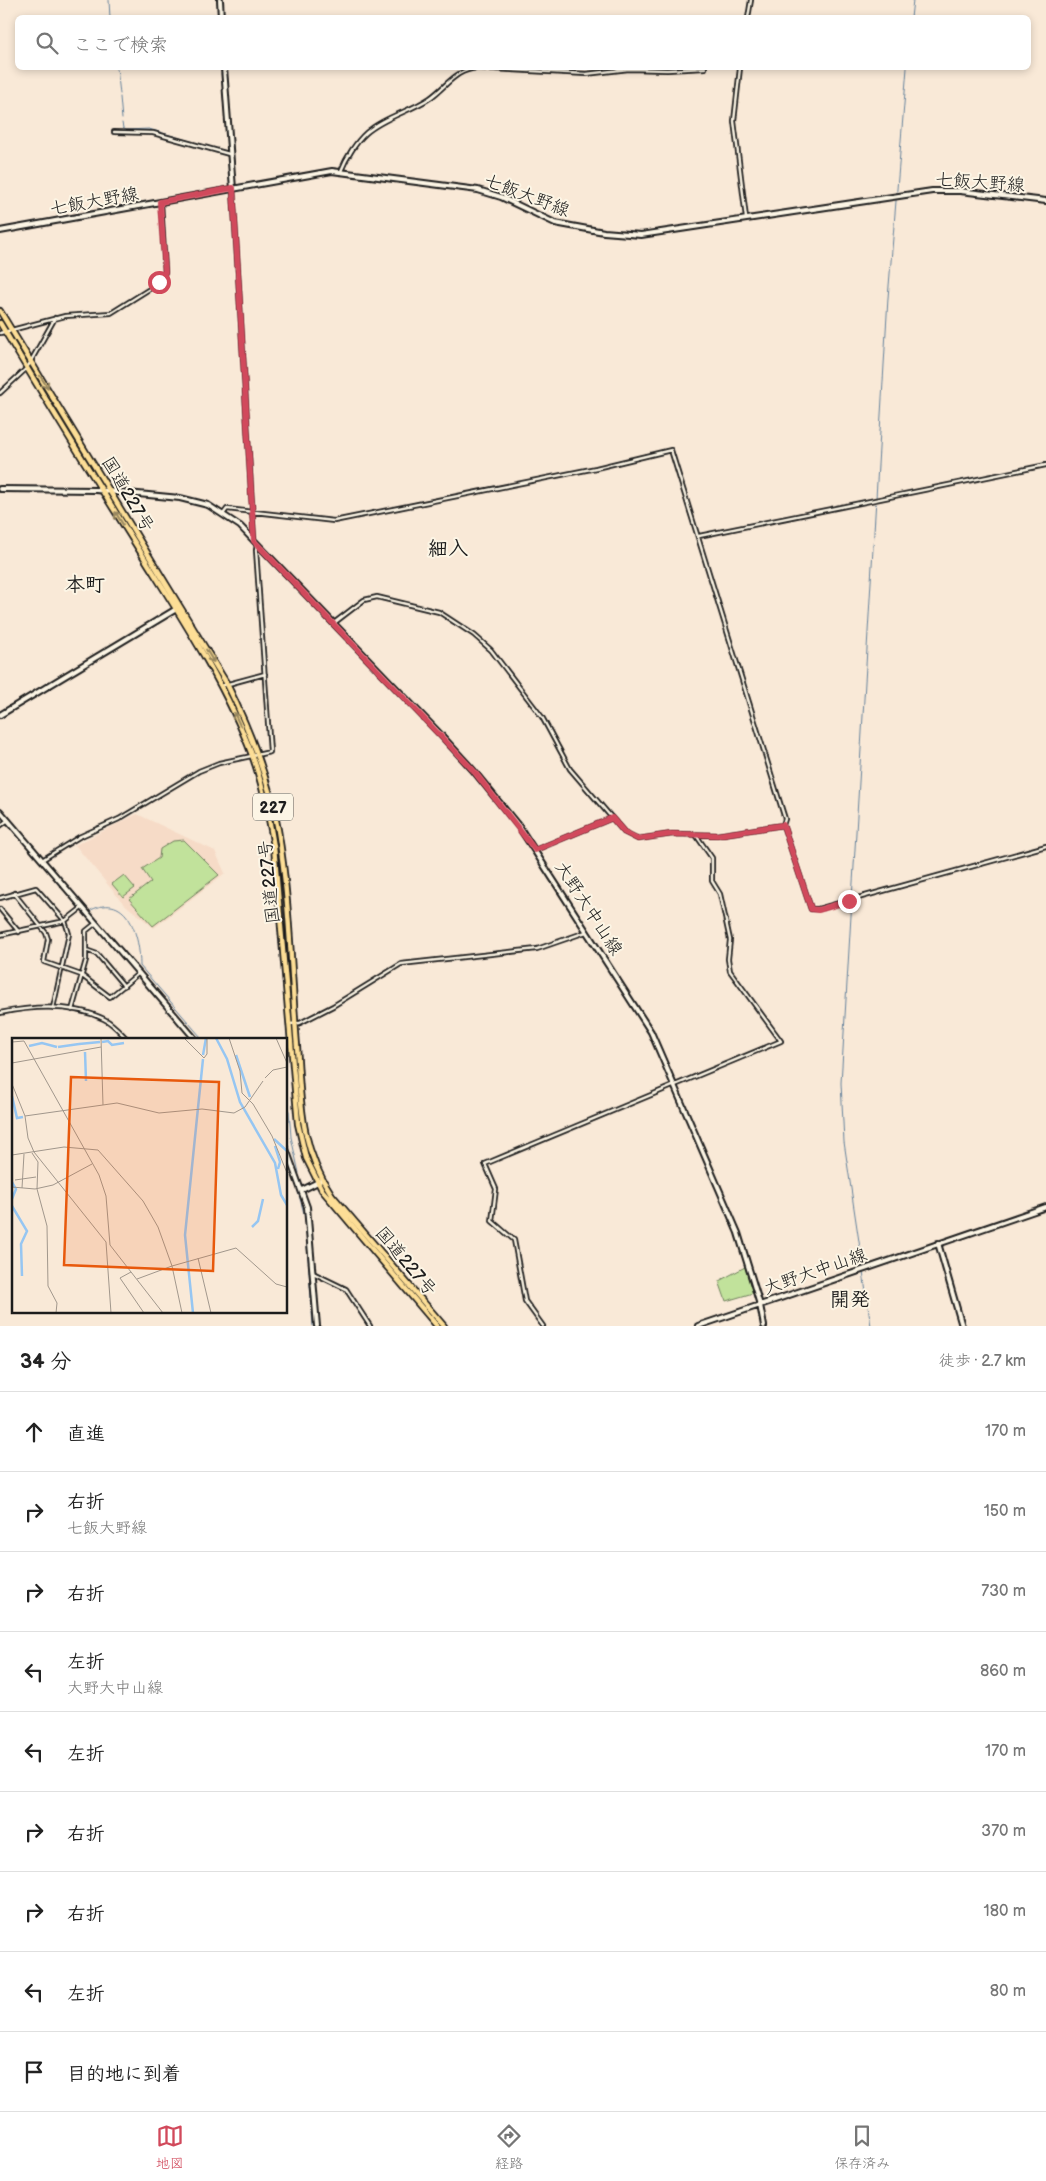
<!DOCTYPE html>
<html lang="ja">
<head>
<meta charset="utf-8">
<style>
  :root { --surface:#fff; --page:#f6f6f6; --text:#222; --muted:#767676; --line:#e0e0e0; --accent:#d1495b }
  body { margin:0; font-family:"Balsamiq Sans","Klee One",sans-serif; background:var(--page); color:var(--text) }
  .stop { position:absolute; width:15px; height:15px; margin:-11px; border:4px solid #d1495b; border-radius:50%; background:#fff }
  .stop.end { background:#d1495b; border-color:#fff; box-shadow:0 1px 5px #0008 }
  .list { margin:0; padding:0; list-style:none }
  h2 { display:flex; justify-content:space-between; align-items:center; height:65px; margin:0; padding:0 20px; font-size:21px }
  h2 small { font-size:16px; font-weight:400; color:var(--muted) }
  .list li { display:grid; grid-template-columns:32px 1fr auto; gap:15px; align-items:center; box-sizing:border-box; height:80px; padding:0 20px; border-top:1px solid var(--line) }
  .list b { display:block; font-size:19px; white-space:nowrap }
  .list p { margin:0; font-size:16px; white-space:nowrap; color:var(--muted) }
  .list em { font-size:16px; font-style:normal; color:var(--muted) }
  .icon { flex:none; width:28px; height:28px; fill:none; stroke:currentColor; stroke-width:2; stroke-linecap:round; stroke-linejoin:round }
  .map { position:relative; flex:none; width:1046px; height:1326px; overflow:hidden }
  .search { position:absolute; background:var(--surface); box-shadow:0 2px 8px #0003; left:15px; right:15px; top:15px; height:55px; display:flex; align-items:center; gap:12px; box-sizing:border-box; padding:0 18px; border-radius:8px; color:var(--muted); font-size:19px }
  .sheet { height:785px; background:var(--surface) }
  nav { display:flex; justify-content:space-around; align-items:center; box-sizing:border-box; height:70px; border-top:1px solid var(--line); background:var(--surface); font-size:14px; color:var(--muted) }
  nav a { display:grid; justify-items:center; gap:2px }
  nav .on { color:var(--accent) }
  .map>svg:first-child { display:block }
  .built { fill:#f6dbc7 }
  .green { fill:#c1e29b; stroke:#6e7f5c }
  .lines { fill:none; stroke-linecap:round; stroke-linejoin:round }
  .stream { stroke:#65829c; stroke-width:1 }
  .street-casing { stroke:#1c1c1c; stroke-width:6 }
  .secondary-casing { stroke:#1c1c1c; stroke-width:8 }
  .highway-casing { stroke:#1c1c1c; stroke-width:8 }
  .street { stroke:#fcf5e5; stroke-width:2.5 }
  .secondary { stroke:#fcf5e5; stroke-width:4 }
  .highway { stroke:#fdde96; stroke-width:4.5 }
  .oneway { stroke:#98875f }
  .route { stroke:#d1495b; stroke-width:6 }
  .labels { text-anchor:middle; stroke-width:4; stroke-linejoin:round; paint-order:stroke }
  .shield { fill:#fcf5e5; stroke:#5f5d58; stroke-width:1 }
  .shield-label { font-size:16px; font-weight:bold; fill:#1c1c1c }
  .street-label { font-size:18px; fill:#1c1c1c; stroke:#fcf5e5 }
  .quarter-label { font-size:20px; font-weight:bold; fill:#1c1c1c; stroke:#fcf5e5 }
  .inset-river { fill:none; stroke:#96c6f2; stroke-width:2.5 }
  .inset-road { fill:none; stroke:#a1978c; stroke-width:1 }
  .view { fill:#e8590c; fill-opacity:0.15; stroke:#e8590c; stroke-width:2.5 }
  .inset-edge { fill:none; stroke:#1c1c1c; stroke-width:2.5 }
</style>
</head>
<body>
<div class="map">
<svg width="1046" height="1326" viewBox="0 0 1046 1326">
  <rect width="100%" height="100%" fill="#f9e9d7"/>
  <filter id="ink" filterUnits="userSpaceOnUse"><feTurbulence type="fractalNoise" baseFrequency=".02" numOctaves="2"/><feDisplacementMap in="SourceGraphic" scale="10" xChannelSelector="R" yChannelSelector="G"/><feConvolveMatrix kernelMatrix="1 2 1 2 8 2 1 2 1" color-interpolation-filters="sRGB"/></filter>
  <g filter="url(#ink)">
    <path class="built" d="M137 814 215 851 225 873 154 928 123 903 75 845Z"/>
    <path class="green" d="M184 840 219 875 153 926 129 899 151 882 142 869 159 858 160 849 173 841Z
      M124 875 135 888 123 897 112 884Z
      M745 1267 753 1293 726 1301 719 1281Z"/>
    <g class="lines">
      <path class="stream" d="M109 0 110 18
        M911 18 913 0
        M117 68 120 94
        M120 97 122 119
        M122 123 123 128 126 130 149 129 214 148
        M91 910C129 891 140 938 140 966L200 1036
        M286 1107 289 1111 291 1137 299 1173
        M296 1184 305 1217 313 1326
        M863 1268 844 1142 841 1083 888 298 907 68
        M863 1272 871 1326"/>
      <defs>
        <path id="street" d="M748 18 751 0
          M740 68 734 121 746 218
          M114 132 153 133 229 154
          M341 171C346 158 356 142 366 133 384 117 411 111 430 98 447 86 455 70 477 68L586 74 629 69 667 70 705 68
          M233 189 254 540
          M0 333 65 316 111 313 159 283 165 272 161 202
          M0 393 27 368 55 318
          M224 513 227 509 334 521 596 468 671 450 785 819 783 825 811 909H818L1046 846
          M699 536 1046 465
          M334 623 364 600 377 597 439 612 474 635 491 650 542 717 570 769 624 832 638 839 672 834 717 835 783 825
          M221 686 265 674
          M0 826 8 820
          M535 850 612 818
          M42 860 79 837 119 819 199 771 219 763 270 752 256 550 257 544
          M14 893 46 933 48 939 44 962 81 975 110 997 139 973
          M0 898 36 888 65 921 69 934 53 1008
          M0 909 19 932
          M0 935 65 921 83 907
          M86 950 97 954 124 986
          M72 1010 86 960V931L96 923
          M0 1013C33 1006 73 1004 104 1019 113 1023 121 1033 128 1040
          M290 1024 300 1023 333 1006 401 964 537 949 586 932
          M313 1273 346 1289 370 1326
          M543 1326 525 1301 514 1240 492 1221 496 1189 485 1164 781 1041 730 971 728 959 730 940 720 894 712 881V858L696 835"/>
        <path id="secondary" d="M220 0 221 18
          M224 68 233 189
          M0 231 332 171 478 190 501 197 555 223 604 232 641 235 932 191H960L1046 201
          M0 489 96 490 180 498 208 505 240 526 441 735 473 770 520 828 651 1032 738 1233 760 1305 1046 1207
          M0 715 178 608
          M0 811 196 1040
          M286 1149 307 1207 317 1326
          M302 1190 320 1181
          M938 1243 962 1326
          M698 1326 760 1305 764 1326"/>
        <path id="highway" d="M0 311 227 684C250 731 269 779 278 830 290 900 291 975 297 1046 301 1101 299 1146 332 1195L444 1326
          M0 323C44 397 89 470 135 543 177 611 224 680 252 755 263 784 269 816 274 847L298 1124 306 1158 322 1190 437 1326"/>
      </defs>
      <use href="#street" class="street-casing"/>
      <use href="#secondary" class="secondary-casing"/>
      <use href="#highway" class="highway-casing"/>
      <use href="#street" class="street"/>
      <use href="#secondary" class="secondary"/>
      <use href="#highway" class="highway"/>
    </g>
    <defs><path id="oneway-shaft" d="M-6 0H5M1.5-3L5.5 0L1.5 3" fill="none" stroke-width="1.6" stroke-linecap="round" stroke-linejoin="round" transform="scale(1.25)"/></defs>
    <g class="oneway">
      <use href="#oneway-shaft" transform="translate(44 382) rotate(57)"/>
      <use href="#oneway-shaft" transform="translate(119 518) rotate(-122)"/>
      <use href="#oneway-shaft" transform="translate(210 656) rotate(59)"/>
      <use href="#oneway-shaft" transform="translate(237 719) rotate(-115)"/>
    </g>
  </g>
  <g class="lines" filter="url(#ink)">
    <path class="route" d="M159 282 165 272 160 202 233 188 254 541 473 770 535 850 612 818 624 832 638 839 672 834 717 835 783 825 811 909 818 910 849 901"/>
  </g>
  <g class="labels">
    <rect class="shield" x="253" y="793.5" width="40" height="27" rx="4"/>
    <g class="shield-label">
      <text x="273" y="813">227</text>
    </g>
    <g class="street-label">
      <text transform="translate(980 182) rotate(4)" y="6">七飯大野線</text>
      <text transform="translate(527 195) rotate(21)" y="6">七飯大野線</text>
      <text transform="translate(94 201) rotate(-10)" y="6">七飯大野線</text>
      <text transform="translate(128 494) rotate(59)" y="6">国道227号</text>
      <text transform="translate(269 882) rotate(-96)" y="6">国道227号</text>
      <text transform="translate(589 908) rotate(57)" y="6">大野大中山線</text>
      <text transform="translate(406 1261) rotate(50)" y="6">国道227号</text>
      <text transform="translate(815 1271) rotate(-19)" y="6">大野大中山線</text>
    </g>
    <g class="quarter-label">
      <text x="448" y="555">細入</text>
      <text x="85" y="591">本町</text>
      <text x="850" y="1306">開発</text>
    </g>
  </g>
  <g transform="translate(12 1038)">
    <rect width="275" height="275" fill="#f9e9d7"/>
    <path class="inset-river" d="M204 0 215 21 228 64 263 125 269 157 275 167M90 4 96 3 100 7 112 5M67 6 88 4M17 8 30 5 45 9M46 9 67 6M73 14 74 43M191 17 194 0M224 17 238 59M0 58 5 80 11 79M262 101 275 113M263 108 268 124 266 131M0 144 4 151 0 161M0 168 15 193 9 206 10 238M240 189 246 183 251 161M181 275 173 197 191 21"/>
    <path class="inset-road" d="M89 0 91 67M172 0 192 20 195 16V0M217 0 228 33 230 55 241 66 260 98 275 135M264 0 275 25M0 4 12 3 87 137 94 158 98 207 151 275M0 25 89 9M253 40 261 32 275 29M0 46 13 78 16 100 22 114M13 78 105 65 147 75 190 71 222 75 233 69 251 43M22 114 94 204 99 275M20 115 26 124 25 151 35 188 36 248 45 265 44 275M0 117 52 109 86 112 131 163 146 189 160 228 224 210 264 246 275 249M3 142 24 139M0 149 23 151 41 147 80 126M10 150 12 116M186 220 199 275M119 234 108 240 132 275M125 241 160 228 170 275"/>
    <path class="view" d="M59 39 207 44 201 233 52 227Z"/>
    <rect width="275" height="275" class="inset-edge"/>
  </g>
</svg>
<div class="stop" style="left:159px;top:282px"></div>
<div class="stop end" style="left:849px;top:901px"></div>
<div class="search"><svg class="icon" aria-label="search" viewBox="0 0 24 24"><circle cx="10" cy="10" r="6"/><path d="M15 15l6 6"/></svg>ここで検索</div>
</div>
<section class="sheet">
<h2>34 分<small>徒歩 · 2.7 km</small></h2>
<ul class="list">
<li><svg class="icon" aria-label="ahead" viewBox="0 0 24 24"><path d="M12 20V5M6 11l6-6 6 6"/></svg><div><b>直進</b></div><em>170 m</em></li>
<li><svg class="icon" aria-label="right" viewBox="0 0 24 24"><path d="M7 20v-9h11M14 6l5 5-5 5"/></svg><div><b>右折</b><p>七飯大野線</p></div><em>150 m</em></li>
<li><svg class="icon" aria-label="right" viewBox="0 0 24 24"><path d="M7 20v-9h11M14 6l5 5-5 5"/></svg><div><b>右折</b></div><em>730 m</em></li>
<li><svg class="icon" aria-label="left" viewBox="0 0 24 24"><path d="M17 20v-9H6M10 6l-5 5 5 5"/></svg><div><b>左折</b><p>大野大中山線</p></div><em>860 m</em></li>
<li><svg class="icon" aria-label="left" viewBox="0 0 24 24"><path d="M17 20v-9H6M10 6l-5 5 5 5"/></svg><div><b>左折</b></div><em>170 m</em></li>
<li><svg class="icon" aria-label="right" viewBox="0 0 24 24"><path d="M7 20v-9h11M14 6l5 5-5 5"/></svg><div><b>右折</b></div><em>370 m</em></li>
<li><svg class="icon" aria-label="right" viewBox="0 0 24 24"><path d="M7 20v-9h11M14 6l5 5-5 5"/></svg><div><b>右折</b></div><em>180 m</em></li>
<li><svg class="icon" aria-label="left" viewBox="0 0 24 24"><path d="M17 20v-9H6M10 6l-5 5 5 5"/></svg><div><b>左折</b></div><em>80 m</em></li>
<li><svg class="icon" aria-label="arrive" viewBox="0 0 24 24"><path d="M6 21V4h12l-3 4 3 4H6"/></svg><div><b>目的地に到着</b></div></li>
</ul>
</section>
<nav>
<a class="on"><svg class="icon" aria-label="map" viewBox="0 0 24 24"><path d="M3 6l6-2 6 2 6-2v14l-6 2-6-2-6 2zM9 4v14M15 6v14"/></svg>地図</a>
<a><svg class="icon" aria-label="directions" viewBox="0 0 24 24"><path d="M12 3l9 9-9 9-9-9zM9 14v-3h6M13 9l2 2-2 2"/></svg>経路</a>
<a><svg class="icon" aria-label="saved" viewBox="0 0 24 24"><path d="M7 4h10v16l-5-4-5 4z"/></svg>保存済み</a>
</nav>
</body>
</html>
